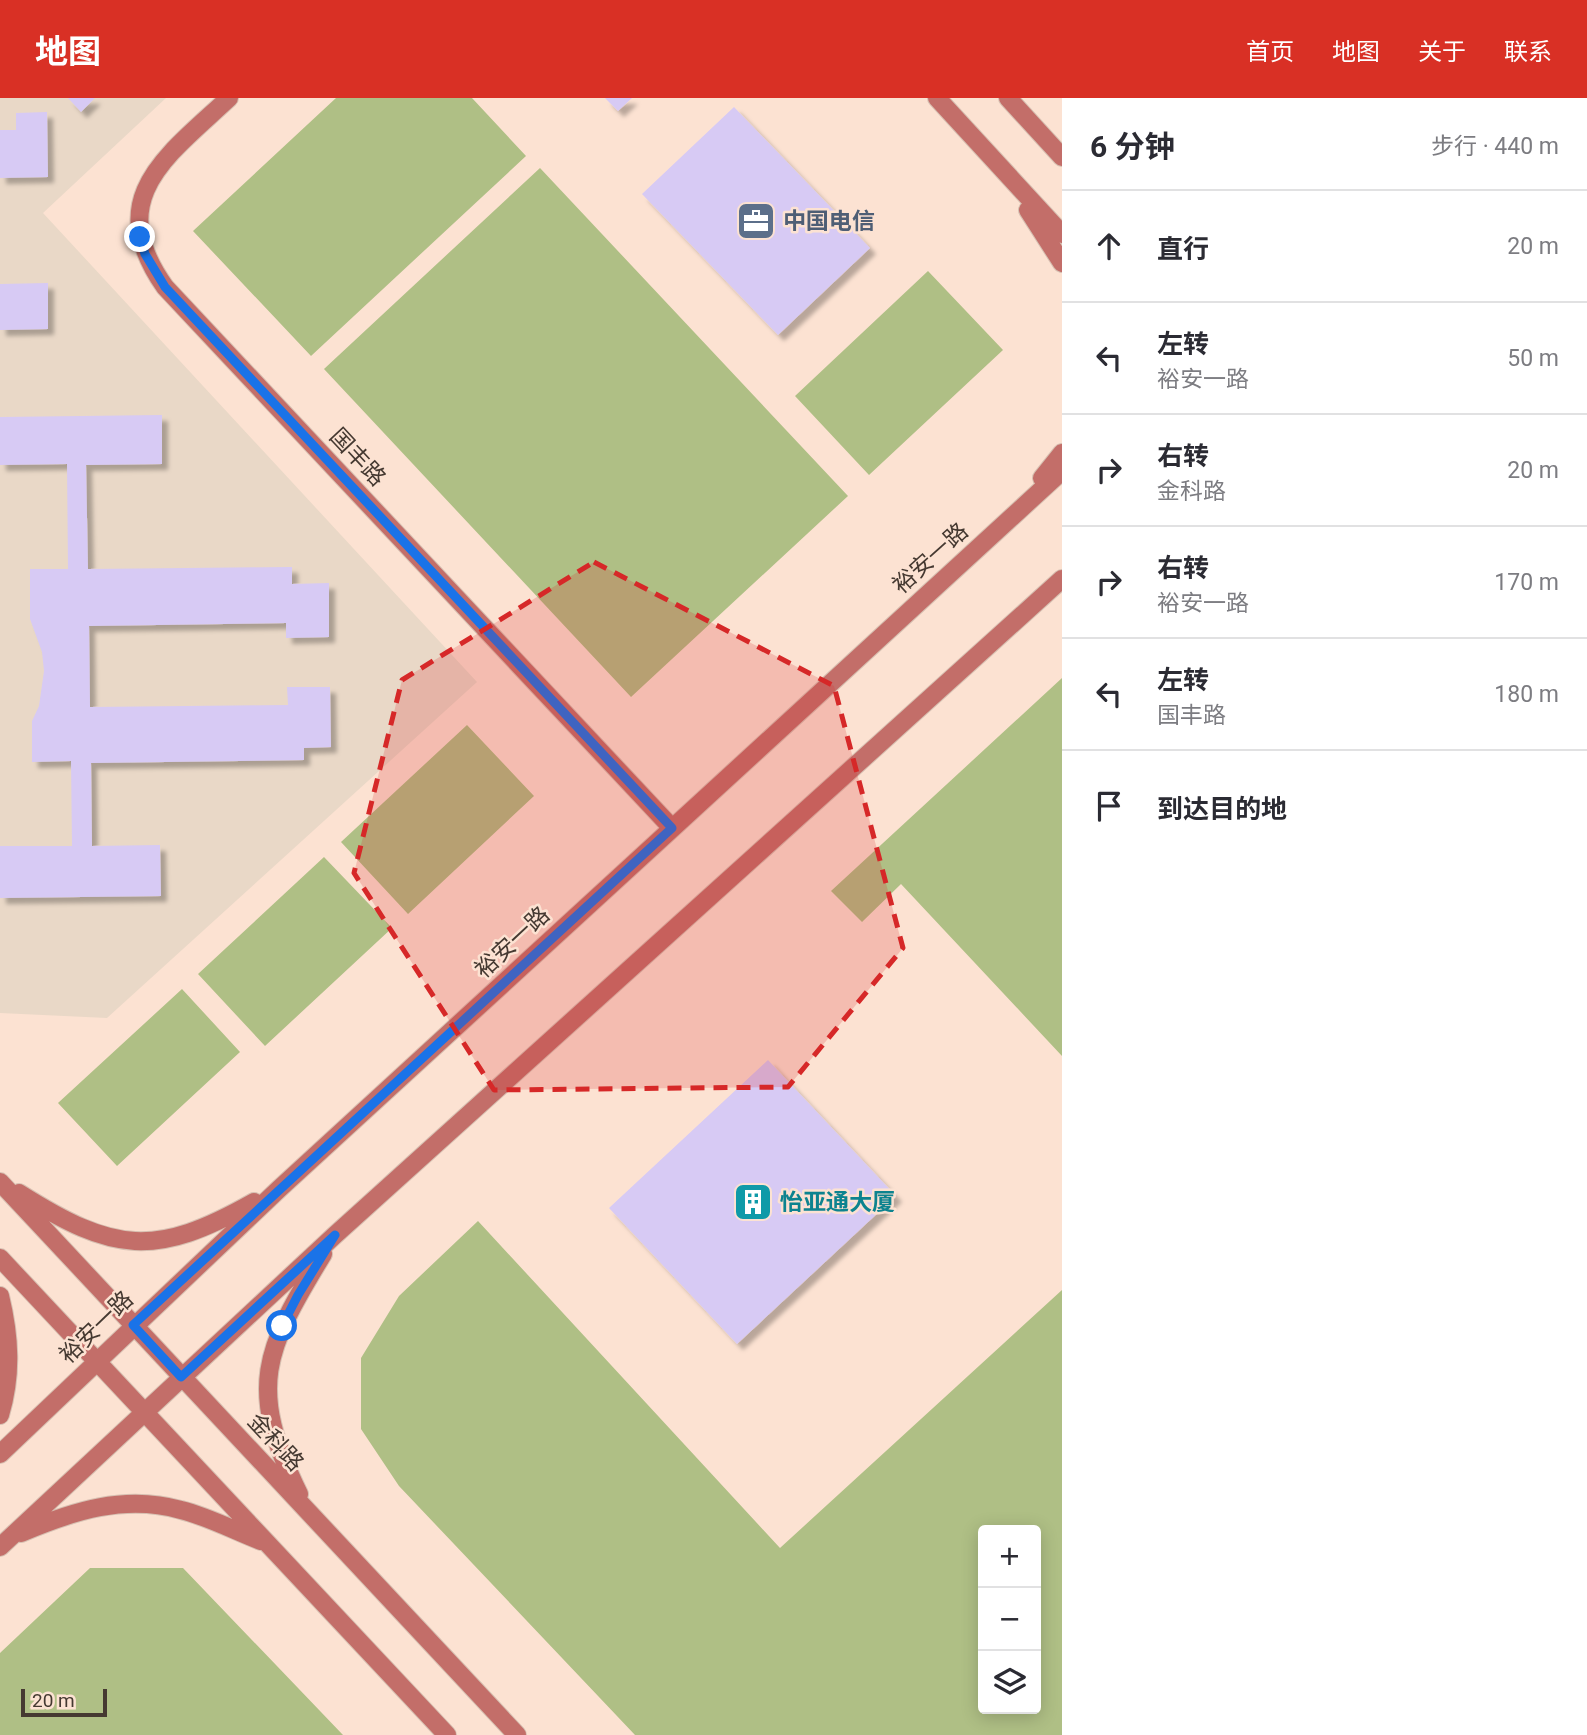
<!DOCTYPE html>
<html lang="zh">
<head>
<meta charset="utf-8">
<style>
  :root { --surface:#fff; --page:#f2f2f3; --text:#2b2b33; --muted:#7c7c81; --line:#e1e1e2; --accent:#d93025 }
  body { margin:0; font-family:Roboto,"Noto Sans SC",sans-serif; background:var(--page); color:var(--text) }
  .controls { position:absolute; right:21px; bottom:21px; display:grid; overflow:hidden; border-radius:7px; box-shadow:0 4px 18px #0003 }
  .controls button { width:63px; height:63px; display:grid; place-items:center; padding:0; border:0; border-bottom:2px solid var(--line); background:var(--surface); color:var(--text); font:35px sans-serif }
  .scale { position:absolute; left:21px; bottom:18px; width:86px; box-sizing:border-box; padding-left:7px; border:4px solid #453931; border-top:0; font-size:19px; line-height:24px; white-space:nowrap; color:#453931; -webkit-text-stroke:5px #fce2d2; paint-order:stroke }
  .stop { position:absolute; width:21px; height:21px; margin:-16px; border:5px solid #1a73e8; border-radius:50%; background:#fff }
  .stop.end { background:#1a73e8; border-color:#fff; box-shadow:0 2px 7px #0008 }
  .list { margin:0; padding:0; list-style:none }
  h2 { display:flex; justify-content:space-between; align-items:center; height:91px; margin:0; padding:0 28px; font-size:30px }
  h2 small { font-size:23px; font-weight:400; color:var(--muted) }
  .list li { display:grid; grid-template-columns:46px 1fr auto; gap:21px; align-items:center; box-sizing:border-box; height:112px; padding:0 28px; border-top:2px solid var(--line) }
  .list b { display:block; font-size:26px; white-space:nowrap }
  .list p { margin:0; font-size:23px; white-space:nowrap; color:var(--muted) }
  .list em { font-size:23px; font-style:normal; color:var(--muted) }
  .icon { flex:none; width:38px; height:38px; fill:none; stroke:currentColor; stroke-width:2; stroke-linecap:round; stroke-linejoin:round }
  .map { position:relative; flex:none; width:1062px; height:1637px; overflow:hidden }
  header { display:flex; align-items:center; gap:42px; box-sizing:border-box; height:98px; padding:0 35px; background:var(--accent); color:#fff }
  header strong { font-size:33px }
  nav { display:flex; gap:38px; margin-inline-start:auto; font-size:24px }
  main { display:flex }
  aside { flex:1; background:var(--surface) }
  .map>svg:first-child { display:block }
  .education { fill:#e9d8c7 }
  .green { fill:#afbf85; fill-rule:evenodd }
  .building { fill:#d7caf4; filter:url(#shadow) }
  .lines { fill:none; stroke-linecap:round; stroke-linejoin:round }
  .secondary-casing { stroke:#d7c0b2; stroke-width:20 }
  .secondary { stroke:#c36e69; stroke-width:18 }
  .route { stroke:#1a73e8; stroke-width:9 }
  .marked { fill:#d62828; fill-opacity:0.2; stroke:#d62828; stroke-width:5; stroke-dasharray:14 9; stroke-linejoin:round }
  .labels { text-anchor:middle; stroke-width:5; stroke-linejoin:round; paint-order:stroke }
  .service-label { font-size:23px; font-weight:bold; fill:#4e5e75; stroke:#fce2d2; text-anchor:start }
  .street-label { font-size:23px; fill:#453931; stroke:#fce2d2 }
  .culture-label { font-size:23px; font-weight:bold; fill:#0d838f; stroke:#fce2d2; text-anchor:start }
</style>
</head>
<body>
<header>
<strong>地图</strong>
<nav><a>首页</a><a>地图</a><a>关于</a><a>联系</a></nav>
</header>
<main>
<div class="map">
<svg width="1062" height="1637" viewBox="0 0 1062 1637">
  <defs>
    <filter id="shadow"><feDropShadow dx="6" dy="6" stdDeviation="2" flood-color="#0004"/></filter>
  </defs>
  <rect width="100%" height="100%" fill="#fce2d2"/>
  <path class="education" d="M0 0H166L43 115 477 584 107 920 0 915Z"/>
  <path class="green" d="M336 0H472L526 58 311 258 193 133Z
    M540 70 848 398 631 599 324 271Z
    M928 173 1003 252 869 377 795 298Z
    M1062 580V958L901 786 862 824 831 793Z
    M467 627 534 698 408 816 341 744Z
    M324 759 392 830 265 948 198 876Z
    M182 891 240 954 117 1068 58 1005Z
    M478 1123 780 1450 1062 1192V1637H635L399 1388 361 1331V1260L399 1198ZM983 1432H1036V1611H983Z
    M90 1470H183L343 1637H0V1555Z"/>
  <path class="building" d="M68 0H95L81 14Z
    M605 0H632L618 13Z
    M734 9 870 150 778 237 642 96Z
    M47 14 48 79 0 80V32H16V15Z
    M48 185V231L0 232V186Z
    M162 317V366L86 367 88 471 292 469V486L329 485V539L286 540V525L89 528 90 609 288 607 287 589H330L331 649 304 650V662L91 665 92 748 160 747 161 798 0 800V748H72L71 663 32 664V623L39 608 44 573 42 554 30 521V471H68L67 366 0 367V319Z
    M768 962 896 1098 737 1246 609 1110Z"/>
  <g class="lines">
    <defs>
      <path id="secondary" d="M229 0C167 58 102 100 165 189L672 730
        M937 0 1062 136
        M1008 0 1062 59
        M1028 112 1062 165
        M1042 380 1062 355
        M0 1084 517 1637
        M19 1095C114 1155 155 1160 254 1104
        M0 1160 447 1637
        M0 1198C10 1239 12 1277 0 1317
        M0 1356 279 1091 1062 373
        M299 1396C247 1289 264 1253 323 1156
        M21 1435C73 1413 125 1396 181 1412 209 1419 235 1433 261 1443
        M0 1449 335 1137 1062 481"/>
    </defs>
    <use href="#secondary" class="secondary-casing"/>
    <use href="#secondary" class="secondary"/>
  </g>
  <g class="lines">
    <path class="route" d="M140 139 145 156 165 189 672 730 133 1227 181 1279 335 1137 298 1197 282 1228"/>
  </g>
  <path class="marked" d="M594 464 834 588 903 850 788 989 494 992 354 775 402 582Z"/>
  <defs>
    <symbol id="office-square" viewBox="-11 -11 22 22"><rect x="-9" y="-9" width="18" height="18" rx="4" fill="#5c6f8a" stroke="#fce2d2"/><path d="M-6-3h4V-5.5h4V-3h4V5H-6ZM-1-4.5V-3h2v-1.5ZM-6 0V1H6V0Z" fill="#fff"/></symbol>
    <symbol id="building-square" viewBox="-11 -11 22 22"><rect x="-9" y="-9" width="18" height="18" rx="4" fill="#0f9aa8" stroke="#fce2d2"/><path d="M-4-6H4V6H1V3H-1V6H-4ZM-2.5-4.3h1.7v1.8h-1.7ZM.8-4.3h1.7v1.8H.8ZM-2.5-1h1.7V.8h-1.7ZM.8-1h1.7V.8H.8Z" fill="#fff"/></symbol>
  </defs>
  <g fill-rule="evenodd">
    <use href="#office-square" x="734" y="101" width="44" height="44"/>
    <use href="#building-square" x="731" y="1082" width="44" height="44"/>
  </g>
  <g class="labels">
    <g class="service-label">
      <text x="783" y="131">中国电信</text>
    </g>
    <g class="street-label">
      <text transform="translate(358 359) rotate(47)" y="8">国丰路</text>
      <text transform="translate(930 460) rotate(-42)" y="8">裕安一路</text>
      <text transform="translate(512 844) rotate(-43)" y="8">裕安一路</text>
      <text transform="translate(96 1229) rotate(-44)" y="8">裕安一路</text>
      <text transform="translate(276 1344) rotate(47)" y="8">金科路</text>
    </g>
    <g class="culture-label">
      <text x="780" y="1112">怡亚通大厦</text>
    </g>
  </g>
</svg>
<div class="controls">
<button>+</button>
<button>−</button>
<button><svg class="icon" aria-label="layers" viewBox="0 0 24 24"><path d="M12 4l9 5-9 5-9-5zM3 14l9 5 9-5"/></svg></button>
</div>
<div class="scale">20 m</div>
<div class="stop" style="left:282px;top:1228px"></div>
<div class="stop end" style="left:140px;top:139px"></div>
</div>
<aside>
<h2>6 分钟<small>步行 · 440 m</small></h2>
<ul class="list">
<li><svg class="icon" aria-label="ahead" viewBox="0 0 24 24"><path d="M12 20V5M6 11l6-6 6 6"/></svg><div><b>直行</b></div><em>20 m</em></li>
<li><svg class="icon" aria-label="left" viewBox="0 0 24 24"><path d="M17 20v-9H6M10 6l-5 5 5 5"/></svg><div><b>左转</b><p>裕安一路</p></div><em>50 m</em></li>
<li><svg class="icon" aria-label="right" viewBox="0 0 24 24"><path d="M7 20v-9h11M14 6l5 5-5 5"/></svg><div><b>右转</b><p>金科路</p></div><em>20 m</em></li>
<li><svg class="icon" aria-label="right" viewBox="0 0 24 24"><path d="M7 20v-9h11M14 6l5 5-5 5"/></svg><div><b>右转</b><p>裕安一路</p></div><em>170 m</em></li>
<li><svg class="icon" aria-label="left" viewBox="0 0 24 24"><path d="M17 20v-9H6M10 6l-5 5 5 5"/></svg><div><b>左转</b><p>国丰路</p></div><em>180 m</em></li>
<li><svg class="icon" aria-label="arrive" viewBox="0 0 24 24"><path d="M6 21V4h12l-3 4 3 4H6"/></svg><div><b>到达目的地</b></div></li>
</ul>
</aside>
</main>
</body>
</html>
